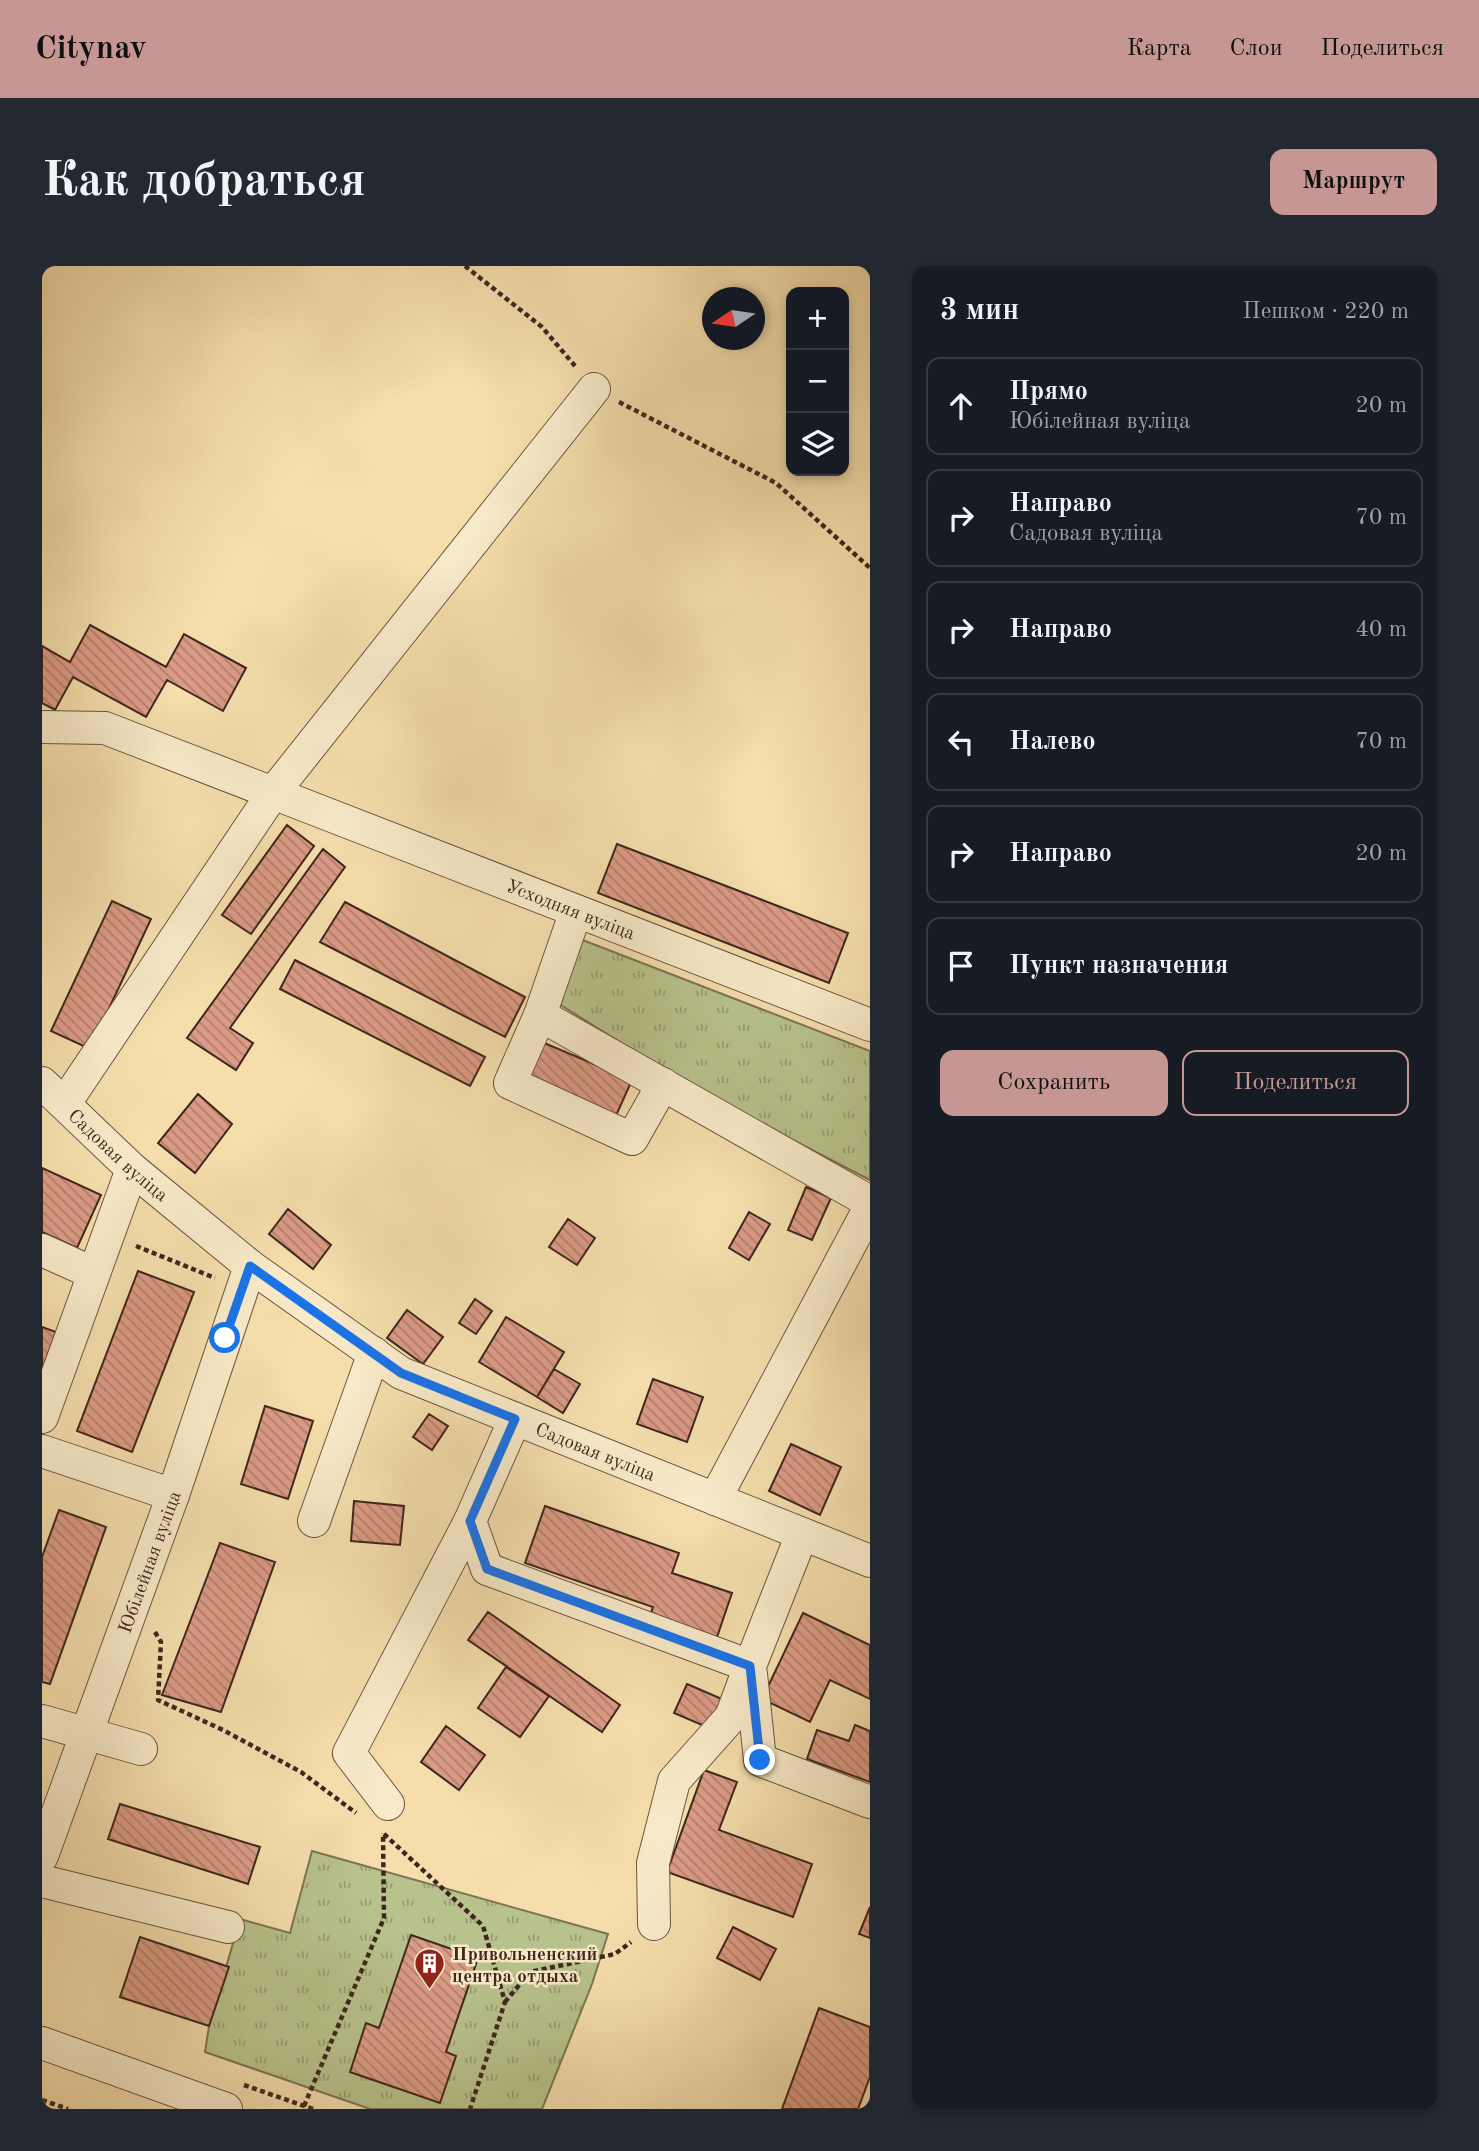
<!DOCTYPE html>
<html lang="ru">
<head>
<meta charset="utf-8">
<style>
  :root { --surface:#171b24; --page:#242831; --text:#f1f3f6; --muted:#9ea1a6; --line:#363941; --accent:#c59692 }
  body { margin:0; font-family:"Old Standard TT",serif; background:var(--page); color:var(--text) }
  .controls { position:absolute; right:21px; top:21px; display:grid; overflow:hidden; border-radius:14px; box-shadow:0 4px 10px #0003 }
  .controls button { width:63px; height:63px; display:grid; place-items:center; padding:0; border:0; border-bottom:2px solid var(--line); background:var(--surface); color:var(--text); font:35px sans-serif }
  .compass { position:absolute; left:660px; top:21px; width:63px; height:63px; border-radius:50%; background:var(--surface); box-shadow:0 4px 10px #0003; rotate:257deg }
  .stop { position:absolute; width:21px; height:21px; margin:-16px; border:5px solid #1a73e8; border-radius:50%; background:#fff }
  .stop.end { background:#1a73e8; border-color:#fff; box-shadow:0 2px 7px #0008 }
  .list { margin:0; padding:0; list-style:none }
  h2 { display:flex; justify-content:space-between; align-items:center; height:91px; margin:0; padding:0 28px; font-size:30px }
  h2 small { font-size:23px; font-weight:400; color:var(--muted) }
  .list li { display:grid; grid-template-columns:46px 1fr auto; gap:21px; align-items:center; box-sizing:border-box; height:98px; margin:0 14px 14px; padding:0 14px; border:2px solid var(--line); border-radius:14px }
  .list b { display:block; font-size:26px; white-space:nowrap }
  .list p { margin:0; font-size:23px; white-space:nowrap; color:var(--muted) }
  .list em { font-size:23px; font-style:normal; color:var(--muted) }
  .actions { display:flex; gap:14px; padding:21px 28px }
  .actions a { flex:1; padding:16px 0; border:2px solid var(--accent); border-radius:14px; text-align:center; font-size:24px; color:var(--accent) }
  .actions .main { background:var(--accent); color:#111 }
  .icon { flex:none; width:38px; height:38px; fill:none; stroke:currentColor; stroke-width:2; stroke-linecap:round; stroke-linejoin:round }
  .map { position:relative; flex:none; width:828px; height:1843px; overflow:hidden; border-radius:14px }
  header { display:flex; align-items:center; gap:42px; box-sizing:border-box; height:98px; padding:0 35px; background:var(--accent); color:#111 }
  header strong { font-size:33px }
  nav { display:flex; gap:38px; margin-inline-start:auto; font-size:24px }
  .intro { display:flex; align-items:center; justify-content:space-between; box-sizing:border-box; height:168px; padding:0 42px }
  h1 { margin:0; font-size:49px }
  .button { padding:18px 32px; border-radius:14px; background:var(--accent); color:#111; font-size:24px; font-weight:700 }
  main { display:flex; gap:42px; padding:0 42px }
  aside { flex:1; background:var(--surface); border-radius:14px; box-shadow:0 4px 10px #0003 }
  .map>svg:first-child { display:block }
  .park { fill:url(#park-tufts); stroke:#7c7454; stroke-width:2 }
  .building { fill:url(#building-back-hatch); stroke:#3f261d; stroke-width:2 }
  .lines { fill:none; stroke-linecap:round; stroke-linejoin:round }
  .minor-casing { stroke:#6c5441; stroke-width:34 }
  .path { stroke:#3f261d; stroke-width:4.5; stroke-dasharray:5 3.5; stroke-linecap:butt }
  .minor { stroke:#f8eac9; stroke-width:32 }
  .route { stroke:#1a73e8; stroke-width:9 }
  .labels { text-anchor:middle; stroke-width:5; stroke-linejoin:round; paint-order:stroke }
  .street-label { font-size:19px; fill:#3f261d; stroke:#f8eac9 }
  .poi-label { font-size:19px; font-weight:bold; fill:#3f261d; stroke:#f8eac9; text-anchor:start }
</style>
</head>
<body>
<header>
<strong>Citynav</strong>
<nav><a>Карта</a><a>Слои</a><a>Поделиться</a></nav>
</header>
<div class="intro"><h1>Как добраться</h1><a class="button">Маршрут</a></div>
<main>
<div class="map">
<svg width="828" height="1843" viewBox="0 0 828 1843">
  <defs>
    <pattern id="park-tufts" width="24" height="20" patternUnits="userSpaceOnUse" patternTransform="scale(1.75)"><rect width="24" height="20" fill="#b8c28c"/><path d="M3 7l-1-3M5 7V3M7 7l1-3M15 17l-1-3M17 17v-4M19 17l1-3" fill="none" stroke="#979d72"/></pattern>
    <pattern id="building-back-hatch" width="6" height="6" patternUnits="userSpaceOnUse" patternTransform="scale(1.75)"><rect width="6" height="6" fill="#db9b85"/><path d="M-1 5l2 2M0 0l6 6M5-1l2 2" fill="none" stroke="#b37e6c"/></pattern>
  </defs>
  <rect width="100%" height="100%" fill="#f5deac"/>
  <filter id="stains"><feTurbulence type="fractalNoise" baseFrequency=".00286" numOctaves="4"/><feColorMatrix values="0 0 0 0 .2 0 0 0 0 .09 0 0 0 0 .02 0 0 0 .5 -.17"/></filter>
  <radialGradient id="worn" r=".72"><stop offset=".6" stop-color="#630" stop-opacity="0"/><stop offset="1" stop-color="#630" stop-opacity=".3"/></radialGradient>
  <path class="park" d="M538 673 828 785V914L656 825 509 733Z
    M270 1585 566 1668 550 1718 500 1843H328L163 1786 167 1760 198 1653 248 1667Z"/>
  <path class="building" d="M48 359 124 401 142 368 204 402 181 445 125 414 104 451 31 411 13 444 0 437V380L28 396Z
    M245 559 272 580 209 668 180 649Z
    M575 578 806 667 787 717 556 627Z
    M281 583 303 601 188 762 211 777 194 804 145 772Z
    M70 635 109 653 48 783 9 765Z
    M303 636 483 731 463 771 278 676Z
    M253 694 443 791 428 820 238 723Z
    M495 774 590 814 573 852 479 812Z
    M156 828 190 858 153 907 116 877Z
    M0 902 59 929 35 982 0 966Z
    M764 921 789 932 770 974 746 964Z
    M246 943 289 979 271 1003 227 968Z
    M707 946 728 958 707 994 687 982Z
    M526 953 553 972 535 999 507 981Z
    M96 1005 152 1026 90 1186 35 1165Z
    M433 1033 450 1045 434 1068 417 1057Z
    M365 1044 401 1071 381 1098 345 1072Z
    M464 1051 522 1086 495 1131 437 1096Z
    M0 1061 14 1066 0 1105Z
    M512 1103 538 1118 521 1147 495 1131Z
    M611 1113 661 1131 645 1176 595 1158Z
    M223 1140 271 1155 246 1233 199 1218Z
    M387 1148 406 1160 390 1184 371 1171Z
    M749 1178 799 1201 778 1249 727 1225Z
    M312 1235 362 1240 358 1279 309 1275Z
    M503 1240 637 1287 630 1307 690 1327 672 1380 605 1357 611 1341 483 1297Z
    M17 1244 64 1261 8 1418 0 1416V1291Z
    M178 1277 233 1296 179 1446 120 1429Z
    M446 1346 578 1439 560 1466 426 1374Z
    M761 1347 828 1379V1433L788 1414 768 1456 720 1433Z
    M464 1401 507 1430 478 1471 436 1442Z
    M645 1418 680 1433 667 1462 632 1447Z
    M813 1459 828 1465V1516L765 1493 775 1464 807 1475Z
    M404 1460 443 1489 417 1524 379 1496Z
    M662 1504 695 1516 677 1564 770 1598 751 1651 625 1606Z
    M78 1538 218 1581 206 1618 66 1573Z
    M828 1641V1672L817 1668Z
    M691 1661 734 1683 718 1714 675 1692Z
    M369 1669 436 1692 404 1786 414 1790 398 1837 308 1806 324 1757 337 1762Z
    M98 1671 187 1701 167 1760 78 1731Z
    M777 1742 828 1761V1811L816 1843H740Z"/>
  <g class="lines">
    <defs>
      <g id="minor">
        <path d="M0 461 63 462 231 527 552 123"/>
        <path d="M534 645 498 749 828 936"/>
        <path d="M498 749 468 817 590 873 621 818"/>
        <path id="s1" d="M0 817 90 903 208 1000 359 1107 828 1295"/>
        <path id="s2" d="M23 837 231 527 828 759"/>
        <path d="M0 984 51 1007"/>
        <path d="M0 1151 90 903"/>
        <path d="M473 1153 428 1255 445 1303 708 1400 760 1268"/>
        <path d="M0 1185 131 1229"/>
        <path d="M673 1233 828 941"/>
        <path d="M272 1255 332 1087"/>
        <path d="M709 1408 718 1494 828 1536"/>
        <path d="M0 1455 99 1483"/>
        <path d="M346 1538 307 1487 428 1255"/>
        <path id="s3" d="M0 1590 131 1229 208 1000"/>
        <path d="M0 1615 186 1661"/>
        <path d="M612 1658 611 1597 632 1515 689 1451 708 1400"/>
        <path d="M0 1777 184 1843"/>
      </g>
    </defs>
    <use href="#minor" class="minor-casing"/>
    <path class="path" d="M423 0 500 61 533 100
      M577 136 734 217 828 302
      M94 980 173 1012
      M113 1366 119 1376 116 1434 181 1464 259 1506 314 1547
      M342 1568 441 1660 463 1736 428 1843
      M463 1736 488 1706 573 1688 589 1676
      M202 1819 271 1843
      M0 1834 26 1843
      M262 1840 342 1652 341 1567"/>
    <use href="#minor" class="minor"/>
  </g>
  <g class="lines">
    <path class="route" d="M183 1072 208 1000 359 1107 473 1153 428 1255 445 1303 708 1400 718 1494"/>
  </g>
  <defs>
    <symbol id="building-pin" viewBox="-11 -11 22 30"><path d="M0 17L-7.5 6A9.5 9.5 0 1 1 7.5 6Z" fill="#8f2418" stroke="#f8eac9"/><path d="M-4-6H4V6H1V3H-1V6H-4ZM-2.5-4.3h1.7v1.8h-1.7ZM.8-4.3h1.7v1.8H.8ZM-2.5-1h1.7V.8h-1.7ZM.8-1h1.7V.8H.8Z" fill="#fff"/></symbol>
  </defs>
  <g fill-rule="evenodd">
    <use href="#building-pin" x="370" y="1680" width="35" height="47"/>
  </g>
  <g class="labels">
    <g class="street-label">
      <text dy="7" stroke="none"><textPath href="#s2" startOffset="693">Усходняя вуліца</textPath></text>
      <text dy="7" stroke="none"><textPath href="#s1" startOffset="105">Садовая вуліца</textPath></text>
      <text dy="7" stroke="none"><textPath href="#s1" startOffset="672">Садовая вуліца</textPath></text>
      <text dy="7" stroke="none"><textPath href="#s3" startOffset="313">Юбілейная вуліца</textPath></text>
    </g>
    <g class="poi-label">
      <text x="410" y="1694">Привольненский<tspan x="410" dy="22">центра отдыха</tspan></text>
    </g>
  </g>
  <rect width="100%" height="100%" filter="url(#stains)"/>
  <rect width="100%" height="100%" fill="url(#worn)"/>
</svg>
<div class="controls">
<button>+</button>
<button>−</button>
<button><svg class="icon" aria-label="layers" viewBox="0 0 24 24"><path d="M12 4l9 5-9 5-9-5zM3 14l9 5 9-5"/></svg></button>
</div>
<svg class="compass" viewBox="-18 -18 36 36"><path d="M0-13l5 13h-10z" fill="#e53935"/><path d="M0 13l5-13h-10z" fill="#9ea1a6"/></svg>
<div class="stop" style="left:183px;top:1072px"></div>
<div class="stop end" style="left:718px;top:1494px"></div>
</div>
<aside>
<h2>3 мин<small>Пешком · 220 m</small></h2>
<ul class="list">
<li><svg class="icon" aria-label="ahead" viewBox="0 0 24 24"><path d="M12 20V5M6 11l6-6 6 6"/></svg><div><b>Прямо</b><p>Юбілейная вуліца</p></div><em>20 m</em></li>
<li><svg class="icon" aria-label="right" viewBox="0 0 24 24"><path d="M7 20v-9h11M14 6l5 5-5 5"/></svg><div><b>Направо</b><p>Садовая вуліца</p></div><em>70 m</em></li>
<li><svg class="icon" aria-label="right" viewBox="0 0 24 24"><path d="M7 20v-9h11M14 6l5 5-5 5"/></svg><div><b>Направо</b></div><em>40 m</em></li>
<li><svg class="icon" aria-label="left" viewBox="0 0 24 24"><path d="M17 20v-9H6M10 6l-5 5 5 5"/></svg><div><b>Налево</b></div><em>70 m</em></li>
<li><svg class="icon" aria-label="right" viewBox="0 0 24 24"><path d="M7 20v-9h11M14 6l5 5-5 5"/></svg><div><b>Направо</b></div><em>20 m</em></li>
<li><svg class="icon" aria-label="arrive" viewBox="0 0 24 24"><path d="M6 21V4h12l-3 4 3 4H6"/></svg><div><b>Пункт назначения</b></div></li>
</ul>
<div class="actions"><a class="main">Сохранить</a><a>Поделиться</a></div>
</aside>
</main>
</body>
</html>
